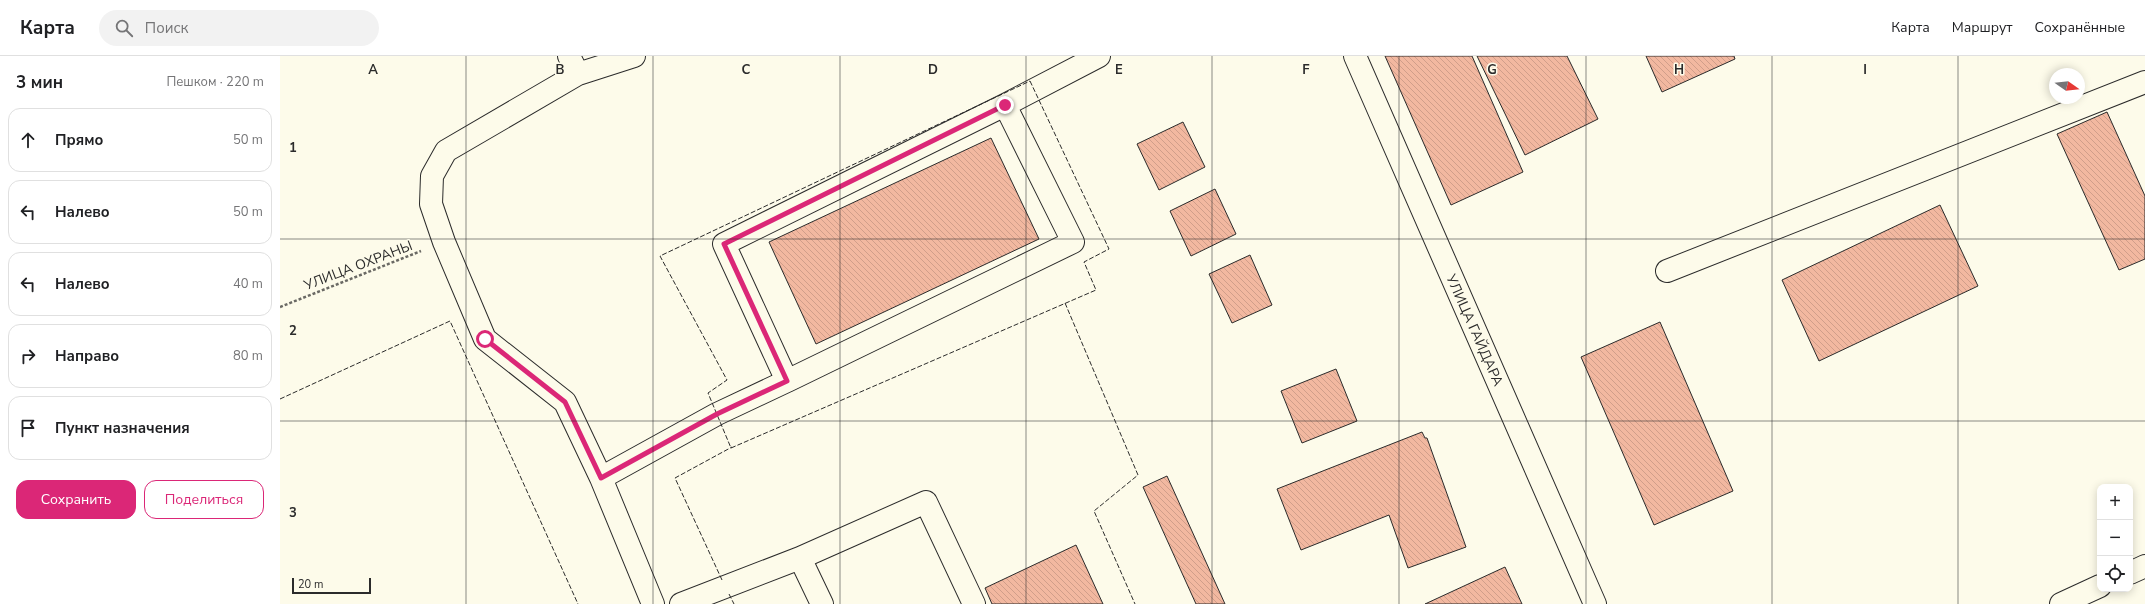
<!DOCTYPE html>
<html lang="ru">
<head>
<meta charset="utf-8">
<style>
  :root { --surface:#fff; --page:#f2f2f2; --text:#202124; --muted:#757577; --line:#e0e0e0; --accent:#db2777 }
  body { margin:0; font-family:"Nunito Sans",sans-serif; background:var(--page); color:var(--text) }
  .controls { position:absolute; right:12px; bottom:12px; display:grid; overflow:hidden; border-radius:8px; box-shadow:0 2px 10px #0003 }
  .controls button { width:36px; height:36px; display:grid; place-items:center; padding:0; border:0; border-bottom:1px solid var(--line); background:var(--surface); color:var(--text); font:20px sans-serif }
  .compass { position:absolute; left:1769px; top:12px; width:36px; height:36px; border-radius:50%; background:var(--surface); box-shadow:0 2px 10px #0003; rotate:104deg }
  .scale { position:absolute; left:12px; bottom:10px; width:79px; box-sizing:border-box; padding-left:4px; border:2px solid #2b2b2b; border-top:0; font-size:11px; line-height:14px; white-space:nowrap; color:#2b2b2b; -webkit-text-stroke:3px #fdfbea; paint-order:stroke }
  .stop { position:absolute; width:12px; height:12px; margin:-9px; border:3px solid #db2777; border-radius:50%; background:#fff }
  .stop.end { background:#db2777; border-color:#fff; box-shadow:0 1px 4px #0008 }
  .list { margin:0; padding:0; list-style:none }
  h2 { display:flex; justify-content:space-between; align-items:center; height:52px; margin:0; padding:0 16px; font-size:17px }
  h2 small { font-size:13px; font-weight:400; color:var(--muted) }
  .list li { display:grid; grid-template-columns:26px 1fr auto; gap:12px; align-items:center; box-sizing:border-box; height:64px; margin:0 8px 8px; padding:0 8px; border:1px solid var(--line); border-radius:12px }
  .list b { display:block; font-size:15px; white-space:nowrap }
  .list em { font-size:13px; font-style:normal; color:var(--muted) }
  .actions { display:flex; gap:8px; padding:12px 16px }
  .actions a { flex:1; padding:9px 0; border:1px solid var(--accent); border-radius:12px; text-align:center; font-size:14px; color:var(--accent) }
  .actions .main { background:var(--accent); color:#fff }
  .icon { flex:none; width:22px; height:22px; fill:none; stroke:currentColor; stroke-width:2; stroke-linecap:round; stroke-linejoin:round }
  .map { position:relative; flex:none; width:1865px; height:548px; overflow:hidden }
  header { display:flex; align-items:center; gap:24px; box-sizing:border-box; height:56px; padding:0 20px; background:var(--surface); border-bottom:1px solid var(--line) }
  header strong { font-size:19px }
  nav { display:flex; gap:22px; margin-inline-start:auto; font-size:14px }
  .search { width:280px; height:36px; background:var(--page); display:flex; align-items:center; gap:10px; box-sizing:border-box; padding:0 14px; border-radius:22px; color:var(--muted); font-size:15px }
  main { display:flex }
  aside { flex:1; background:var(--surface) }
  .map>svg:first-child { display:block }
  .building { fill:url(#building-back-hatch); stroke:#2b2b2b }
  .lines { fill:none; stroke-linecap:round; stroke-linejoin:round }
  .minor-casing { stroke:#2b2b2b; stroke-width:24 }
  .major-casing { stroke:#2b2b2b; stroke-width:24 }
  .path { stroke:#6a6964; stroke-width:2.5; stroke-dasharray:3 2; stroke-linecap:butt }
  .minor { stroke:#fdfbea; stroke-width:22 }
  .major { stroke:#fdfbea; stroke-width:22 }
  .fence { stroke:#2b2b2b; stroke-width:1; stroke-dasharray:5 2; stroke-linecap:butt }
  .route { stroke:#db2777; stroke-width:5 }
  .grid { fill:none; stroke:#2b2b2b; stroke-width:1; stroke-opacity:0.55 }
  .labels { text-anchor:middle; stroke-width:3; stroke-linejoin:round; paint-order:stroke }
  .street-label { font-size:14px; fill:#2b2b2b; stroke:#fdfbea }
  .grid-label { font-size:13px; text-anchor:middle; font-weight:bold; fill:#2b2b2b; stroke:#fdfbea; stroke-width:3; stroke-linejoin:round; paint-order:stroke }
</style>
</head>
<body>
<header>
<strong>Карта</strong>
<div class="search"><svg class="icon" aria-label="search" viewBox="0 0 24 24"><circle cx="10" cy="10" r="6"/><path d="M15 15l6 6"/></svg>Поиск</div>
<nav><a>Карта</a><a>Маршрут</a><a>Сохранённые</a></nav>
</header>
<main>
<aside>
<h2>3 мин<small>Пешком · 220 m</small></h2>
<ul class="list">
<li><svg class="icon" aria-label="ahead" viewBox="0 0 24 24"><path d="M12 20V5M6 11l6-6 6 6"/></svg><div><b>Прямо</b></div><em>50 m</em></li>
<li><svg class="icon" aria-label="left" viewBox="0 0 24 24"><path d="M17 20v-9H6M10 6l-5 5 5 5"/></svg><div><b>Налево</b></div><em>50 m</em></li>
<li><svg class="icon" aria-label="left" viewBox="0 0 24 24"><path d="M17 20v-9H6M10 6l-5 5 5 5"/></svg><div><b>Налево</b></div><em>40 m</em></li>
<li><svg class="icon" aria-label="right" viewBox="0 0 24 24"><path d="M7 20v-9h11M14 6l5 5-5 5"/></svg><div><b>Направо</b></div><em>80 m</em></li>
<li><svg class="icon" aria-label="arrive" viewBox="0 0 24 24"><path d="M6 21V4h12l-3 4 3 4H6"/></svg><div><b>Пункт назначения</b></div></li>
</ul>
<div class="actions"><a class="main">Сохранить</a><a>Поделиться</a></div>
</aside>
<div class="map">
<svg width="1865" height="548" viewBox="0 0 1865 548">
  <defs>
    <pattern id="building-back-hatch" width="6" height="6" patternUnits="userSpaceOnUse"><rect width="6" height="6" fill="#f2b8a0"/><path d="M-1 5l2 2M0 0l6 6M5-1l2 2" fill="none" stroke="#d09e8a"/></pattern>
  </defs>
  <rect width="100%" height="100%" fill="#fdfbea"/>
  <path class="building" d="M1105 0H1192L1243 116 1171 149Z
    M1197 0H1287L1318 63 1245 99Z
    M1366 0H1454L1455 3 1382 36Z
    M1827 56 1865 140V203L1839 214 1777 78Z
    M903 66 925 111 879 134 857 88Z
    M711 82 759 183 536 288 489 186Z
    M935 133 956 178 911 200 890 155Z
    M1660 149 1698 230 1539 305 1502 224Z
    M970 199 992 249 952 267 929 218Z
    M1380 266 1453 435 1374 469 1301 301Z
    M1056 313 1077 365 1022 387 1001 335Z
    M1142 376 1145 382H1147L1186 491 1128 512 1109 459 1021 494 997 433Z
    M887 420 945 548H916L863 431Z
    M796 489 823 548H712L705 532Z
    M1225 511 1242 548H1145Z"/>
  <g class="lines">
    <defs>
      <path id="minor" d="M289 0 298 18 166 95 152 120 151 148 164 186 205 283 285 346 321 422 373 548
        M1075 0 1315 548
        M298 18 354 0
        M1387 215 1865 26
        M507 325 793 186 725 49
        M321 422 437 358 507 325 444 188 725 49 819 0
        M520 502 646 446 694 548
        M401 548 520 502 542 548"/>
      <path id="major" d="M1850 517 1865 510
        M1781 548 1820 530"/>
    </defs>
    <use href="#minor" class="minor-casing"/>
    <use href="#major" class="major-casing"/>
    <path class="path" d="M0 251 141 195"/>
    <use href="#minor" class="minor"/>
    <use href="#major" class="major"/>
    <path class="fence" d="M750 25 829 193 804 206 816 234 451 392 428 337 447 324 380 200Z
      M785 247 858 419 814 455 855 548
      M0 343 170 265 298 548
      M442 524 395 422 452 391
      M449 538 454 548"/>
  </g>
  <g class="lines">
    <path class="route" d="M205 283 285 346 321 422 437 358 507 325 444 188 725 49"/>
  </g>
  <path class="grid" d="M186 0V548M373 0V548M560 0V548M746 0V548M932 0V548M1119 0V548M1306 0V548M1492 0V548M1678 0V548M0 183H1865M0 365H1865"/>
  <g class="labels">
    <g class="street-label">
      <text transform="translate(78 209) rotate(-21)" y="5">УЛИЦА ОХРАНЫ</text>
      <text transform="translate(1195 274) rotate(66)" y="5">УЛИЦА ГАЙДАРА</text>
    </g>
  </g>
  <g class="grid-label">
    <text x="93" y="18">A</text>
    <text x="280" y="18">B</text>
    <text x="466" y="18">C</text>
    <text x="653" y="18">D</text>
    <text x="839" y="18">E</text>
    <text x="1026" y="18">F</text>
    <text x="1212" y="18">G</text>
    <text x="1399" y="18">H</text>
    <text x="1585" y="18">I</text>
    <text x="13" y="96">1</text>
    <text x="13" y="279">2</text>
    <text x="13" y="461">3</text>
  </g>
</svg>
<div class="controls">
<button>+</button>
<button>−</button>
<button><svg class="icon" aria-label="locate" viewBox="0 0 24 24"><circle cx="12" cy="12" r="6"/><path d="M12 2v4M12 18v4M2 12h4M18 12h4"/></svg></button>
</div>
<svg class="compass" viewBox="-18 -18 36 36"><path d="M0-13l5 13h-10z" fill="#e53935"/><path d="M0 13l5-13h-10z" fill="#757577"/></svg>
<div class="scale">20 m</div>
<div class="stop" style="left:205px;top:283px"></div>
<div class="stop end" style="left:725px;top:49px"></div>
</div>
</main>
</body>
</html>
